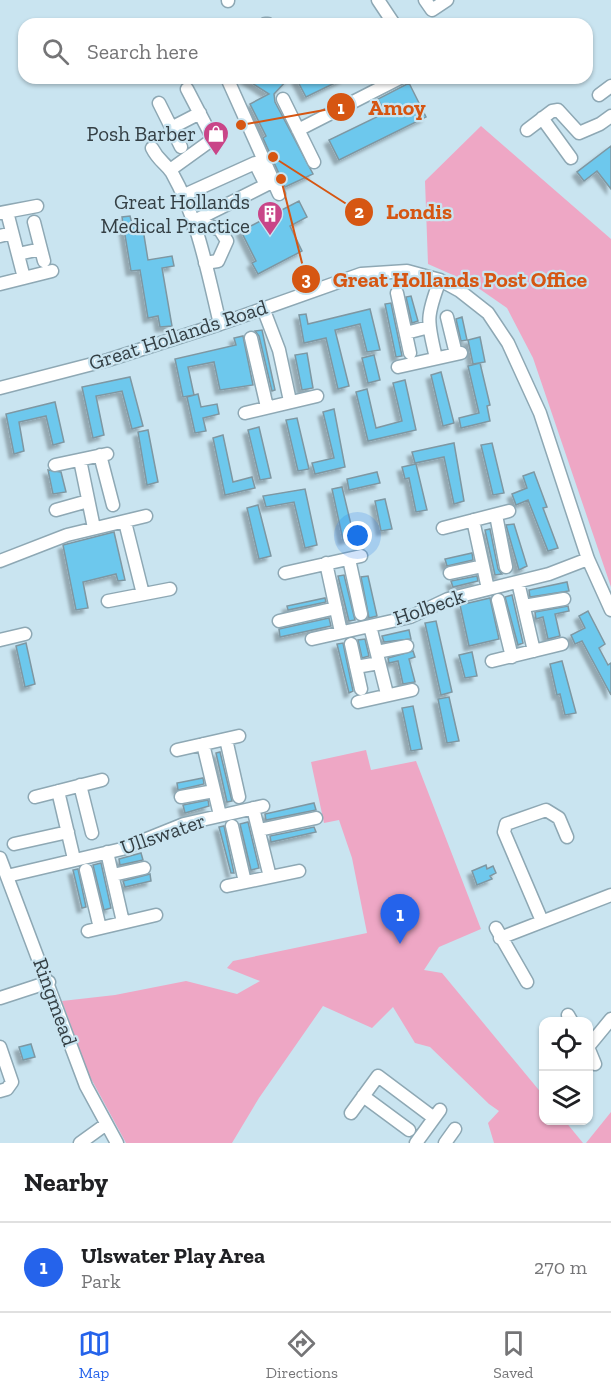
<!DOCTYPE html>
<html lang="en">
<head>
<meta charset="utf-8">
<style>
  :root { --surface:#fff; --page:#f6f6f6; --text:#202124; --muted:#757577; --line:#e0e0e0; --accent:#2563eb }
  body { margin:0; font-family:"Zilla Slab",serif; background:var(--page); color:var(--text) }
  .controls { position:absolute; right:18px; bottom:18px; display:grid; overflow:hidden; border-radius:12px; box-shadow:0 2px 4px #0004 }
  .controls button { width:54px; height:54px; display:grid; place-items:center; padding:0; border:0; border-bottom:2px solid var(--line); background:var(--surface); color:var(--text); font:30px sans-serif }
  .you { position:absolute; left:358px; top:536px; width:21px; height:21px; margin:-15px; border:4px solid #fff; border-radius:50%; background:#1a73e8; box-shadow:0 0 0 9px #1a73e833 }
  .badge { display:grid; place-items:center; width:39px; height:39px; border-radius:50%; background:var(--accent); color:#fff; font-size:20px; font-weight:700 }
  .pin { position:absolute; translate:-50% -50px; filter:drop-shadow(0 2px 3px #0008) }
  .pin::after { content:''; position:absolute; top:32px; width:21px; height:18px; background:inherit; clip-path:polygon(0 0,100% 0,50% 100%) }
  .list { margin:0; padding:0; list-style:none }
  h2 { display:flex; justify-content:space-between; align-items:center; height:78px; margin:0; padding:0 24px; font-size:26px }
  h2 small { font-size:20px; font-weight:400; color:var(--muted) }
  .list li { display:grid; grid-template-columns:39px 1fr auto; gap:18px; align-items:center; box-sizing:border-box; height:90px; padding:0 24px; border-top:2px solid var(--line) }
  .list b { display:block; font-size:22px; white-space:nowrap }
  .list p { margin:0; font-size:20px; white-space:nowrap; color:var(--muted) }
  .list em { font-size:20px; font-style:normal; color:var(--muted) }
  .icon { flex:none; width:33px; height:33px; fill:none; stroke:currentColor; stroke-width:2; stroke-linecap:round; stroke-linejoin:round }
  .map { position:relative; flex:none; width:611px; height:1143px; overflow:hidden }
  .search { position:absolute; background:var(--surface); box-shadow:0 2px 4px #0004; left:18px; right:18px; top:18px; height:66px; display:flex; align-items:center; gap:15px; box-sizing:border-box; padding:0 21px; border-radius:18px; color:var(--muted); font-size:22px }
  .sheet { height:168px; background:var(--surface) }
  nav { display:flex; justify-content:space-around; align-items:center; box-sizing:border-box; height:84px; border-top:2px solid var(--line); background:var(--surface); font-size:16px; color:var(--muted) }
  nav a { display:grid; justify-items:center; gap:3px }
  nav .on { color:var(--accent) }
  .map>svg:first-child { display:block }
  .green { fill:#eea7c5 }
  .building { fill:#6dc8ed; stroke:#7e97a2; stroke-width:1.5; filter:url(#shadow) }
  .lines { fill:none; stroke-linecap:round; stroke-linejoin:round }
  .minor-casing { stroke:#8ea8b4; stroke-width:15 }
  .minor { stroke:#fff; stroke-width:12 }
  .labels { text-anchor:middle; stroke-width:4.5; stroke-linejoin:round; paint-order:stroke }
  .poi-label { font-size:21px; fill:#343f44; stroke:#c9e4f0; text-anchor:end }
  .street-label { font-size:21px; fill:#343f44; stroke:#c9e4f0 }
  .leader { fill:none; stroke:#d65612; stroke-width:2 }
  .callout-dot { fill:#d65612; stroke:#c9e4f0; stroke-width:2 }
  .mark-label { font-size:18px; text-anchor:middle; font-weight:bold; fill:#fff }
  .callout-label { font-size:22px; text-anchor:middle; font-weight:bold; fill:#d65612; stroke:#c9e4f0; stroke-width:4.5; stroke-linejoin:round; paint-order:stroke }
</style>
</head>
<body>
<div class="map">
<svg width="611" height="1143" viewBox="0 0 611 1143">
  <defs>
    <filter id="shadow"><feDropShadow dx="-4.5" dy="4.5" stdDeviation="1.5" flood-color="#0004"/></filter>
  </defs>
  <rect width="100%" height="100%" fill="#c9e4f0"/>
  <path class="green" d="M481 126 611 239V587L533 358 507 308 471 283 428 264 425 181Z
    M366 750 371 770 416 761 481 929 439 947 424 970 442 973 543 1095 544 1120 565 1121 583 1143H494L488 1123 499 1111 489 1104 430 1047 415 1043 393 1007 372 1028 323 1006 259 1098 232 1143H126L88 1073 62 1001 115 995 186 981 237 994 260 981 227 968 233 961 367 933 352 858 339 820 324 823 311 762Z
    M611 1112V1143H586Z"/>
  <path class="building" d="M244 78H289L274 94 275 102 313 174 285 187 263 138 266 136 250 104 269 94Z
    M296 78H345L306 97Z
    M409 83 426 117 339 160 329 140 385 113 378 99Z
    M611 146V189L597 171 584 181 577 172Z
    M299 201 307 217 290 226 302 251 258 274 252 263 256 261 241 231Z
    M130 216 132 224 142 223 148 260 172 256 174 266 162 268 172 326 160 327 158 316 148 318 140 270 131 271 122 217Z
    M411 296 418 321 412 323 406 297Z
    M391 303 402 356 396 357 385 304Z
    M370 309 380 350 367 352 360 324 335 330 349 386 338 389 326 338 304 343 299 315 306 314 308 324Z
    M462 317 467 340 461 341 456 319Z
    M262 330 275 390 272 391 259 336 255 331Z
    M243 336 253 385 220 390 214 362 188 367 194 395 183 397 175 359 236 345 234 338Z
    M480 337 485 362 473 364 468 340Z
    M307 353 313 388 302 390 295 355Z
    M374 355 380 380 368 383 362 358Z
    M480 363 490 405 487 406 490 421 461 428 459 418 479 413 468 366Z
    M441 372 454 423 443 426 431 375Z
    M130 377 143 426 132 429 122 391 96 396 104 435 93 438 82 387Z
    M405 380 416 430 368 441 356 392 367 389 376 428 402 421 393 383Z
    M198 394 201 407 217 404 219 414 203 418 206 431 195 433 187 397Z
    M55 402 64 442 53 445 46 416 19 422 24 451 14 454 6 414Z
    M334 409 345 467 315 474 312 463 334 458 323 412Z
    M297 418 309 469 298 471 286 420Z
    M259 427 271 478 260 480 248 430Z
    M148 430 158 482 147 485 138 432Z
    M223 435 233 482 252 477 255 488 225 495 213 438Z
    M454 443 464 501 454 504 444 457 415 463 412 452Z
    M492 443 504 493 493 495 481 445Z
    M416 464 427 510 416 512 409 478 405 479 402 467Z
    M48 470 61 472 66 492 53 494Z
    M377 472 380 483 349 490 347 479Z
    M534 472 547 507 543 508 558 548 548 551 528 500 516 505 512 494 527 488 523 476Z
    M342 487 354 537 343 540 332 489Z
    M305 489 317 545 305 548 294 502 266 507 263 496Z
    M385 499 392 529 381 531 375 501Z
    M258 505 271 556 259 559 247 508Z
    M514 524 527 566 519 570 506 525Z
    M490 529 498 569 502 574 495 575 485 530Z
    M114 532 125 580 118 581 116 574 83 582 88 608 76 610 63 545Z
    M472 553 473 560 447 566 445 559Z
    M344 575 355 620 349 621 338 576Z
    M368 576 377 616 369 618 361 577Z
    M477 576 478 581 453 587 451 581Z
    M567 582 569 591 530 597 529 590Z
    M512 595 523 643 518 645 505 597Z
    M325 598 326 602 288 610 287 606Z
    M490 598 499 639 469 646 460 605Z
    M568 606 569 611 555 614 560 636 548 639 543 617 536 619 535 612Z
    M588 611 605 644 599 648 608 665 611 663V695L582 641 575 644 571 635 585 628 579 616Z
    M329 618 331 626 280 637 279 629Z
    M436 621 452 692 441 695 425 623Z
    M409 630 411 639 384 642 382 636Z
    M365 639 369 656 362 658 358 640Z
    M26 643 35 684 25 687 16 646Z
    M343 643 353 691 349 693 337 644Z
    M413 651 415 657 409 659 415 682 403 684 398 661 389 663 388 658Z
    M472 652 477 676 465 678 459 655Z
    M562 661 576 713 565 715 560 694 557 695 550 664Z
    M449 697 459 741 447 743 438 699Z
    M413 706 422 749 411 751 402 708Z
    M220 752 232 801 227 802 216 753Z
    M203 778 204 784 178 790 177 783Z
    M208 800 209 806 185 813 183 805Z
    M314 803 316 810 266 820 265 814Z
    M248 822 259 868 251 870 240 824Z
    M224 826 234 873H231L219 827Z
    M314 827 316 832 271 842 270 836Z
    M141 853 143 860 120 865 119 859Z
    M101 863 111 908 104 910 93 865Z
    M486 865 487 869 493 866 496 873 490 876 492 879 477 885 472 871Z
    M78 869 86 907 82 908 73 870Z
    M150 874 151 881 125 887 123 881Z
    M31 1044 35 1057 23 1060 19 1047Z"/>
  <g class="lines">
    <defs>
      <path id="minor" d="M228 0V1
        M378 0 394 24
        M425 0 432 10 447 0
        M265 24H268
        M227 78 279 194
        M599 95 611 86
        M283 99 314 162
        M159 103 181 147
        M542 118 571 158
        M171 128 200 113
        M298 130 400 78
        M527 130 552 111 558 110 579 133 600 124 611 116
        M152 148C159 162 166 163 172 173 198 219 208 274 220 324
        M170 170 213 139 187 89
        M182 196 255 163 266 185 192 222
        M7 212 24 278
        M0 213 37 206
        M34 222 44 261
        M194 229 210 226 220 230 227 241 218 261 205 263
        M0 236 12 233
        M18 254 41 249
        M0 284 52 271
        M397 293 410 353
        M263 308 279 350 290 401
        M447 317 456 354
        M406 333 429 327
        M251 338 267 407
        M436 358C427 320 426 317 440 280
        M398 367 461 353
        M0 388 108 360 220 324 361 274 407 271 440 280 460 291 488 313 508 343 540 413 588 559 611 610
        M245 413 317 396
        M100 455 113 505
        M80 460 94 528
        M55 465 107 454
        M56 510 88 501
        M496 515 506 567
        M473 520 488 589
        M125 522 143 594
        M443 528 509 511
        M349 559 361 614
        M0 561 67 535 146 516
        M326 563 341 632
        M285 573 361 556
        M450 573 483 566
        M518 582 534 651
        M498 600 512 657
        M108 601 170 589
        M524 606 564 599
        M279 621 336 608
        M370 626 387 694
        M312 639 410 617 448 599 549 574 588 559
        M0 640 25 634
        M351 644 361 689
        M377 652 407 646
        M492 661 562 644
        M356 667 379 663
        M358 702 412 690
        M226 739 239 797
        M203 744 220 815
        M177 750 239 736
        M80 785 92 833
        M58 791 74 859
        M35 797 102 780
        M181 797 214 791
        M253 808 270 877
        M232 826 245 882
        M259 830 316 818
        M14 844 68 832
        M107 852 123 922
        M0 858 86 1086 117 1143
        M86 870 100 928
        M113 875 144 868
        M7 876 122 849 184 824 263 806
        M227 886 299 871
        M542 921 504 832 506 824 546 810 559 818 567 837
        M496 928 527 982
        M88 931 156 915
        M500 938 611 895
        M0 998 49 982
        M568 1015 572 1022
        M0 1047 12 1082 7 1089 0 1091
        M588 1047 611 1019
        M588 1047 595 1064
        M363 1096 409 1130
        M351 1113 378 1076 434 1118
        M80 1143 105 1125
        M416 1143 440 1110
        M445 1143 455 1129"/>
    </defs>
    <use href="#minor" class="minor-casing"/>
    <use href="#minor" class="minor"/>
  </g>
  <defs>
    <symbol id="shop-pin" viewBox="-11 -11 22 30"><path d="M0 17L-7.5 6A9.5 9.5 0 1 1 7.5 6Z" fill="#c94588" stroke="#c9e4f0"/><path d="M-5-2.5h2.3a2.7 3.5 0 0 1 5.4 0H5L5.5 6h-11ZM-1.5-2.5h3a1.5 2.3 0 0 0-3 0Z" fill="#fff"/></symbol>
    <symbol id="building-pin" viewBox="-11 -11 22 30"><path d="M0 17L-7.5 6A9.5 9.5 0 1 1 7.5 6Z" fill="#c94588" stroke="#c9e4f0"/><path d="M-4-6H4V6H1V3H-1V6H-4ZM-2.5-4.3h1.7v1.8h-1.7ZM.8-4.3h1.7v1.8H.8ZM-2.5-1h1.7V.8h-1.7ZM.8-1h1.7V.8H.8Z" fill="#fff"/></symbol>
  </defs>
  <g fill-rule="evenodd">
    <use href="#shop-pin" x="201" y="119" width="30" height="40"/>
    <use href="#building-pin" x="255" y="199" width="30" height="40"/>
  </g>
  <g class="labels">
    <g class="poi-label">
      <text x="196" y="141">Posh Barber</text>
      <text x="250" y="209">Great Hollands<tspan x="250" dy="24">Medical Practice</tspan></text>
    </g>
    <g class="street-label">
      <text transform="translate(178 335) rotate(-18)" y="7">Great Hollands Road</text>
      <text transform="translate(429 607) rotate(-19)" y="7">Holbeck</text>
      <text transform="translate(163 834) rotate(-19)" y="7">Ullswater</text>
      <text transform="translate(55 1002) rotate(70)" y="7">Ringmead</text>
    </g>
  </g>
  <path class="leader" d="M241 125L341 107M273 157L359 212M281 179L306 279"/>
  <g class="callout-dot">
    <circle cx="241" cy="125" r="6"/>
    <circle cx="273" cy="157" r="6"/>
    <circle cx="281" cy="179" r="6"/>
    <circle cx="341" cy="107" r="15"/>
    <circle cx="359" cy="212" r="15"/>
    <circle cx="306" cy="279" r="15"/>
  </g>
  <g class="mark-label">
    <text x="341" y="114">1</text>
    <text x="359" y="218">2</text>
    <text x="306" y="285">3</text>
  </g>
  <g class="callout-label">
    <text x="397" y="115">Amoy</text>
    <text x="419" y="219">Londis</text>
    <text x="460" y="287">Great Hollands Post Office</text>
  </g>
</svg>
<div class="controls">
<button><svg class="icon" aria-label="locate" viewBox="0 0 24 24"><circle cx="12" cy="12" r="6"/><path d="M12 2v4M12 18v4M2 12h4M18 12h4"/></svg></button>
<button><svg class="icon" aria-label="layers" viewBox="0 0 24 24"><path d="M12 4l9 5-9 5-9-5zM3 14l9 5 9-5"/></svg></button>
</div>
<div class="you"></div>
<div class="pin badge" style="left:400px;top:944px">1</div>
<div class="search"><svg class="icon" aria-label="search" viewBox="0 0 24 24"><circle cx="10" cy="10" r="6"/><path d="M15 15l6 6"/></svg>Search here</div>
</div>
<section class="sheet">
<h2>Nearby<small></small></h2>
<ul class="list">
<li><span class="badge">1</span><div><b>Ulswater Play Area</b><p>Park</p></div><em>270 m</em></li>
</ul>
</section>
<nav>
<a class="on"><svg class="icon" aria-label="map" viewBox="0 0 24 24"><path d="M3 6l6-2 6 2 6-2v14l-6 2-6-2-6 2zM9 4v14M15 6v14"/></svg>Map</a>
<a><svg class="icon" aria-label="directions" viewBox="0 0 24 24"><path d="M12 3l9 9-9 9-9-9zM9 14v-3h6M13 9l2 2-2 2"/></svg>Directions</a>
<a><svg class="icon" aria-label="saved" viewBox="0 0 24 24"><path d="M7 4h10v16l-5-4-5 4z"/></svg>Saved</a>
</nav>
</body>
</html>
